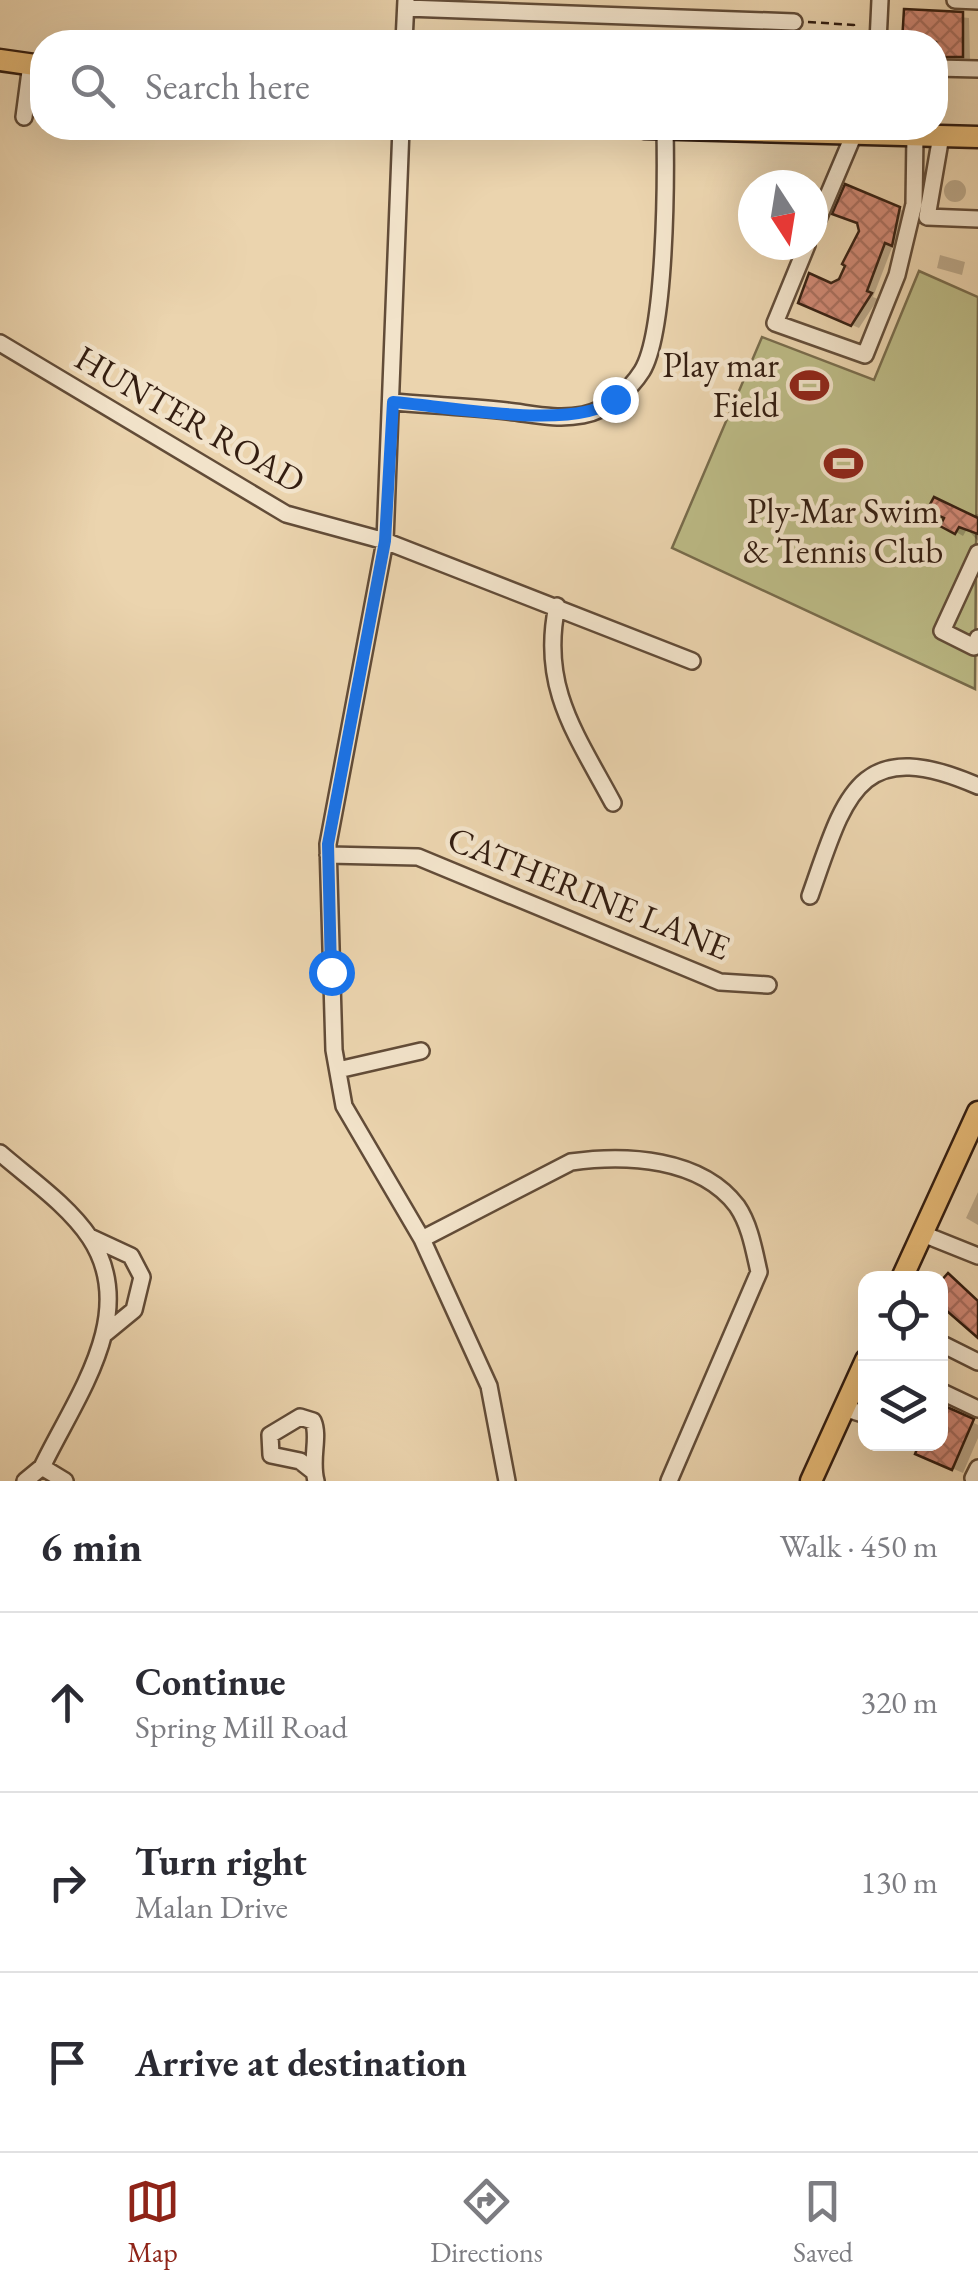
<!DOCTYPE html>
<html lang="en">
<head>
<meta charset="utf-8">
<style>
  :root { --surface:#fff; --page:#f7f7f7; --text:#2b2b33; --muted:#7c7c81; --line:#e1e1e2; --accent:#8f2418 }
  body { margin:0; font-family:"EB Garamond",serif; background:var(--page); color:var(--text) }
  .controls { position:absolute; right:30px; bottom:30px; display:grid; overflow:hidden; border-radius:20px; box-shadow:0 10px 40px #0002 }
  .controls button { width:90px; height:90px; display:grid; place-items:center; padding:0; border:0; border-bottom:2px solid var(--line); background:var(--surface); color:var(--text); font:50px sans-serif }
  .compass { position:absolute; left:738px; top:170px; width:90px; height:90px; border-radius:50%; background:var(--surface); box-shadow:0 10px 40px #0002; rotate:168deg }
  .stop { position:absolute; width:30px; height:30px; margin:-22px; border:8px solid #1a73e8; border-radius:50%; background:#fff }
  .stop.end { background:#1a73e8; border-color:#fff; box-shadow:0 2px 10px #0008 }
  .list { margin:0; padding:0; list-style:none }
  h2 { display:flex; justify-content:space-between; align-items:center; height:130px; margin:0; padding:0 40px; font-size:42px }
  h2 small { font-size:32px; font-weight:400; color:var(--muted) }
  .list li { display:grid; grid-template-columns:65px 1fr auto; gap:30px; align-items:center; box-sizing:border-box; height:180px; padding:0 40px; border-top:2px solid var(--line) }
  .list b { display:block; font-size:38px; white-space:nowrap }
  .list p { margin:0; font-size:32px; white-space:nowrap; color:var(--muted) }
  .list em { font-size:32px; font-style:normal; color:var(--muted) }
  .icon { flex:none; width:55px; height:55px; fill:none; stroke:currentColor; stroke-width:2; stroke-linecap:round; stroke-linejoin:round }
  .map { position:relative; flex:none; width:978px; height:1481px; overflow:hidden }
  .search { position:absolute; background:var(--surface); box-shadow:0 10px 40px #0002; left:30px; right:30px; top:30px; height:110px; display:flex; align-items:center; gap:25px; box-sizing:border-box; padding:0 35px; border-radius:40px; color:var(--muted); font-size:38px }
  .sheet { height:670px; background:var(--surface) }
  nav { display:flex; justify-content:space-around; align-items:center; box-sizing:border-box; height:140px; border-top:2px solid var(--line); background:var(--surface); font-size:28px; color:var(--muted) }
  nav a { display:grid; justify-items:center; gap:5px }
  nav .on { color:var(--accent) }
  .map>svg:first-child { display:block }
  .pitch { fill:#bcbb86; stroke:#786c4c; stroke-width:2.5 }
  .shadow { fill:#0003 }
  .building { fill:url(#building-cross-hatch); stroke:#341e11; stroke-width:2.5 }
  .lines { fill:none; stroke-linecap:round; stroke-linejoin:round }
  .minor-casing { stroke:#624c38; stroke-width:20 }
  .major-casing { stroke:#341e11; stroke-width:25 }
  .path { stroke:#341e11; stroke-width:2.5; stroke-dasharray:8 5; stroke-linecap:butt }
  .minor { stroke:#f2e3ca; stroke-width:15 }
  .major { stroke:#e6ba77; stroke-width:20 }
  .route { stroke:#1a73e8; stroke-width:12 }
  .labels { text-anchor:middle; stroke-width:9; stroke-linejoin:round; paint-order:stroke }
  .poi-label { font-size:35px; fill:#341e11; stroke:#f2e3ca; text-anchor:end }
  .street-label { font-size:35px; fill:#341e11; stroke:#f2e3ca }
</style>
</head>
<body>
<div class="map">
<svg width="978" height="1481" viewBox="0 0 978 1481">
  <defs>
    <pattern id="building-cross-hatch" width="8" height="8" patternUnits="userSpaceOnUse" patternTransform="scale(2.5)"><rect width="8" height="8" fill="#d38a77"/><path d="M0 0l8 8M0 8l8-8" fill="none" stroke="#ac7060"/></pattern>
  </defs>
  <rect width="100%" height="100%" fill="#ebd4ae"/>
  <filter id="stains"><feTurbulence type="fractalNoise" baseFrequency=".002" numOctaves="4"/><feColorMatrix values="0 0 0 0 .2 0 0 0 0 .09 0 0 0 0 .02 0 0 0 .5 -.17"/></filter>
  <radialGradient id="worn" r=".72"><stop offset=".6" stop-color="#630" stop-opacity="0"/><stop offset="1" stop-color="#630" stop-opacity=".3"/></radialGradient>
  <path class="pitch" d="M919 271 978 297 975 689 672 548 762 337 874 380Z"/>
  <path class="shadow" d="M906 11 969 18 970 60H936V42H904Z
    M944 191a11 11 0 1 1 22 0a11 11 0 1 1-22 0Z
    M899 209 907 213 900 248 893 245 873 297 878 299 859 328 809 306 841 281Z
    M940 255 965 262 962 275 937 268Z
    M978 514V541L967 529 963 536 944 525Z
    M978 1192V1225L966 1218Z
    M940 1406 978 1425V1438L963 1473 918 1453 922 1444H940Z"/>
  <path class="building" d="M904 9 963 12V57H936V42H902Z
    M845 184 900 207 892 246 885 243 867 291 872 293 851 326 798 303 809 273 831 283 839 279 845 266 842 264 859 231 857 223 832 214Z
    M934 497 978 518V534L959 527 955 534 940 526 944 518 927 510Z
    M948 1273 978 1301V1338L940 1305V1282Z
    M940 1404 974 1419 952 1470 915 1454 919 1444H940Z"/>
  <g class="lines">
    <defs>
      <path id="minor" d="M955 0 978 1
        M406 8 794 22
        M404 42 406 0
        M878 42 880 0
        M936 68 978 69
        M24 117 31 64
        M401 128 385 541 328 844 334 1050 344 1106 422 1239 489 1386 507 1481
        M941 136 927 217 978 219
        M813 231 854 134
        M807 245 775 323 865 355 897 275 914 204 915 135
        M0 343 286 514 385 541 692 661
        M393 402C431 405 469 407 507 411 533 414 556 420 583 415 606 411 630 390 642 371 666 332 666 179 665 129
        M978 553 942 631 974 647 978 638
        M557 606C540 687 576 734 613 803
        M328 855 418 857 720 982 768 985
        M810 896C845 797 857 733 978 786
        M338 1070 421 1051
        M0 1153C30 1179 68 1205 90 1238 140 1314 75 1398 42 1467L25 1481
        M923 1234 978 1256
        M90 1237 131 1256 142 1277 134 1310 106 1333
        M422 1239 571 1162C626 1154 701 1158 737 1206 750 1225 754 1250 759 1272L669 1481
        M940 1343 978 1362
        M940 1391 978 1409
        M844 1408 866 1415
        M42 1467 65 1481
        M314 1472 300 1461 271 1455 270 1435 300 1417 313 1421C320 1437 310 1459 316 1481
        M973 1478 978 1468"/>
      <path id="major" d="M0 60 42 66
        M644 128 978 137
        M902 1278 978 1112
        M811 1481 866 1360"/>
    </defs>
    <use href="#minor" class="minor-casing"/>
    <use href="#major" class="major-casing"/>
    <path class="path" d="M808 22 854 25 853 42"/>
    <use href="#minor" class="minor"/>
    <use href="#major" class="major"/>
  </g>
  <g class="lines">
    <path class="route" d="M331 972 328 844 385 541 393 402C445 406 578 432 615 399"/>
  </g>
  <defs>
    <symbol id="stadium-bare" viewBox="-9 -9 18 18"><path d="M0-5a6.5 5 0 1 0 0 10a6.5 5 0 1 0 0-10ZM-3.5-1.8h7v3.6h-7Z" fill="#8f2418" stroke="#f2e3ca" stroke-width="2.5" paint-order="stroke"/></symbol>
  </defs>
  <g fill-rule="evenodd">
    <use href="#stadium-bare" x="782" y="358" width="55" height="55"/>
    <use href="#stadium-bare" x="816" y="436" width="55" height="55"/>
  </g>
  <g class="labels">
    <g class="poi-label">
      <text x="779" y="377">Play mar<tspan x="779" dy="40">Field</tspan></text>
      <text x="843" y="523" text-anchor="middle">Ply-Mar Swim<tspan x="843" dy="40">&amp; Tennis Club</tspan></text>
    </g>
    <g class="street-label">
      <text transform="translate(190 419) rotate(30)" y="12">HUNTER ROAD</text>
      <text transform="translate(589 893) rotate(22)" y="12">CATHERINE LANE</text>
    </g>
  </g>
  <rect width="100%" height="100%" filter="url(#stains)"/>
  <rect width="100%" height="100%" fill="url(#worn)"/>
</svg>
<div class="controls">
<button><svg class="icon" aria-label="locate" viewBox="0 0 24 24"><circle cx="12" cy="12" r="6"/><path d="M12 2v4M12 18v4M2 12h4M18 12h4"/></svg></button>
<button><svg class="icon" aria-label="layers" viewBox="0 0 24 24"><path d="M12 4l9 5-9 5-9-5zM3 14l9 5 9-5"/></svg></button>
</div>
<svg class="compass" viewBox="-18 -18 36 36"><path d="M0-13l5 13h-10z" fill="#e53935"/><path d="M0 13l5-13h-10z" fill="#7c7c81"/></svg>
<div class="stop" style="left:331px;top:972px"></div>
<div class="stop end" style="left:615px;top:399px"></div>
<div class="search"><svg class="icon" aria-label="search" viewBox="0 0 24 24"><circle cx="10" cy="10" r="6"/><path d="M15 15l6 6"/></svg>Search here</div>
</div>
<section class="sheet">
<h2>6 min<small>Walk · 450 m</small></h2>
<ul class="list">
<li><svg class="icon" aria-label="ahead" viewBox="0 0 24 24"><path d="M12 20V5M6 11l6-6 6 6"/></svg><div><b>Continue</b><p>Spring Mill Road</p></div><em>320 m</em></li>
<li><svg class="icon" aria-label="right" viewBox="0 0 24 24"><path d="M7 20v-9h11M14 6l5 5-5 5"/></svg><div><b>Turn right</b><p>Malan Drive</p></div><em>130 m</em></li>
<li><svg class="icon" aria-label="arrive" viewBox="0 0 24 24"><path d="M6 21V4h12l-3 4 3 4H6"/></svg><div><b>Arrive at destination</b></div></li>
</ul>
</section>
<nav>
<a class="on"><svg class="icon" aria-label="map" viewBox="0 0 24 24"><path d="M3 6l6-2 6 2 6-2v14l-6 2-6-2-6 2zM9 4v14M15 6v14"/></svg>Map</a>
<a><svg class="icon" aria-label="directions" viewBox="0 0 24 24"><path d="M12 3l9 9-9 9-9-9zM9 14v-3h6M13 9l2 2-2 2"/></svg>Directions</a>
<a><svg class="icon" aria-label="saved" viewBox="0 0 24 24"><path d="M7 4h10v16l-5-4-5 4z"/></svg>Saved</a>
</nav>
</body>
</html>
